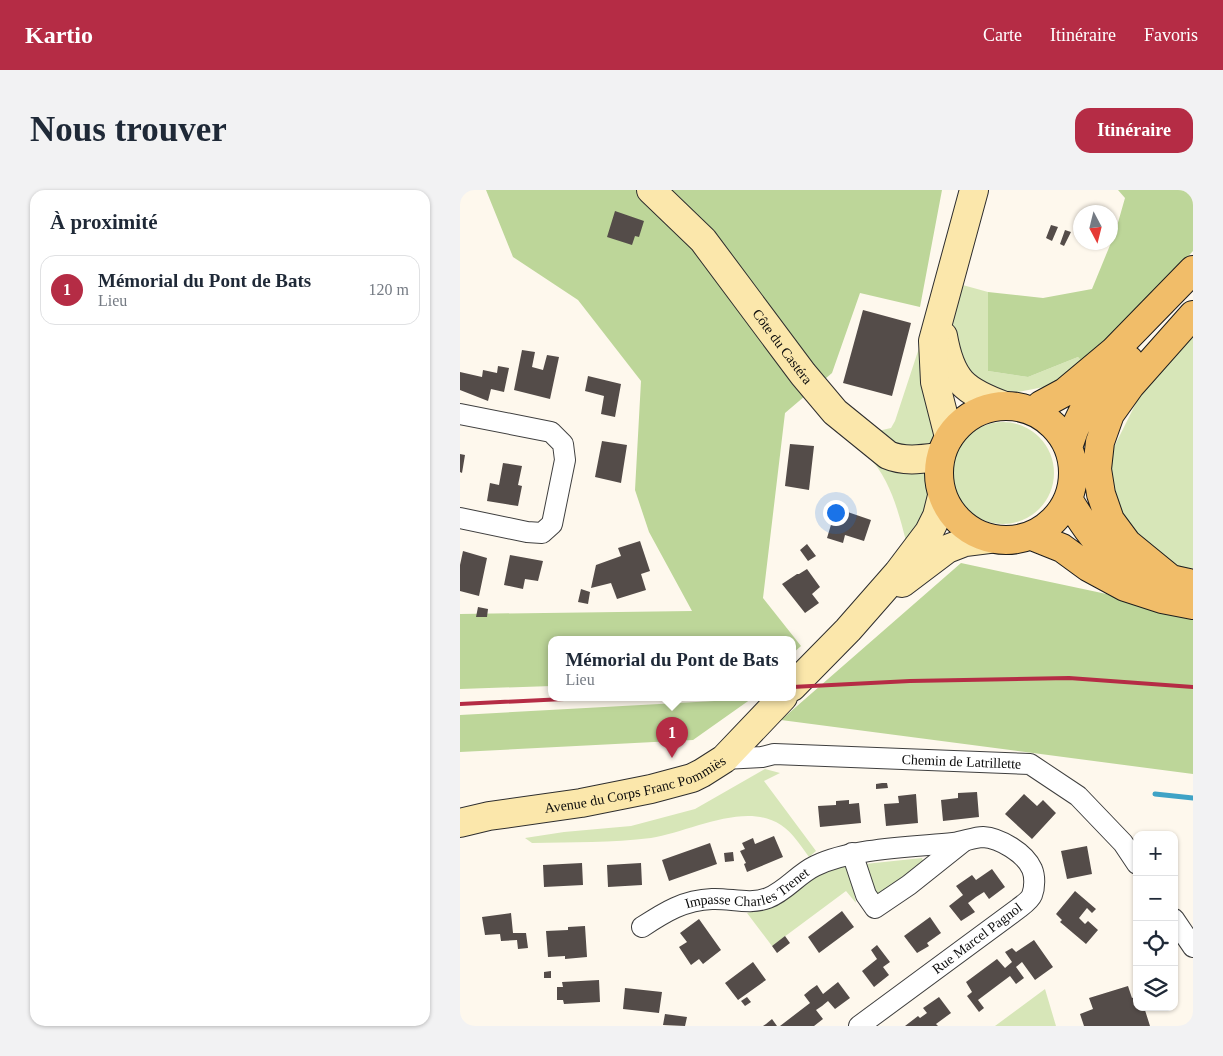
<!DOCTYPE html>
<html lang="fr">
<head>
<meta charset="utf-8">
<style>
  :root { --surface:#fff; --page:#f2f2f3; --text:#1f2937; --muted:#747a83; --line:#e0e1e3; --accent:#b52c45 }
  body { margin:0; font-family:Georgia,serif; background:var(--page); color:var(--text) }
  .controls { position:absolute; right:15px; bottom:15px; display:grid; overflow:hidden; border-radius:10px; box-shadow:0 1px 4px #0004 }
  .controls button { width:45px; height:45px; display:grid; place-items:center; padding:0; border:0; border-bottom:1px solid var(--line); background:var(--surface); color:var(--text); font:25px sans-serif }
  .compass { position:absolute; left:613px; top:15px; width:45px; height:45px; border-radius:50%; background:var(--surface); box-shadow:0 1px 4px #0004; rotate:173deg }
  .you { position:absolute; left:375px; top:322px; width:18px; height:18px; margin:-12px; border:4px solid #fff; border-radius:50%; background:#1a73e8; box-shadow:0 0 0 8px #1a73e833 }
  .badge { display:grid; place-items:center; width:32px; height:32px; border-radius:50%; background:var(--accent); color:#fff; font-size:16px; font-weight:700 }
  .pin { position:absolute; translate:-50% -41px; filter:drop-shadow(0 1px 2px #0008) }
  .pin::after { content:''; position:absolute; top:26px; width:18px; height:15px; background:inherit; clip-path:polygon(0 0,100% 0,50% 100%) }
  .popup { position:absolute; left:88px; top:446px; width:248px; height:65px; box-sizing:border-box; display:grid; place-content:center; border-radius:10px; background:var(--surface); filter:drop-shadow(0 1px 4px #0005); font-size:16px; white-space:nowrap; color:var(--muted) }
  .popup b { font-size:19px; color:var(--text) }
  .popup::after { content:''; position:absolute; left:50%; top:100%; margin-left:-10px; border:10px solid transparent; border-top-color:var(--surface) }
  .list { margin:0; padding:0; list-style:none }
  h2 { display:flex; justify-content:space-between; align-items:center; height:65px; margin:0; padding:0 20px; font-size:21px }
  h2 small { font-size:16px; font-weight:400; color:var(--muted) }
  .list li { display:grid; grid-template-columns:32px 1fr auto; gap:15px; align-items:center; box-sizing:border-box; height:70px; margin:0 10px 10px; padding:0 10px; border:1px solid var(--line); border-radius:15px }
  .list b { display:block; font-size:19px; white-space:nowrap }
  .list p { margin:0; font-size:16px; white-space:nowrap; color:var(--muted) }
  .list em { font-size:16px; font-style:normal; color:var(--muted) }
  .icon { flex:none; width:28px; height:28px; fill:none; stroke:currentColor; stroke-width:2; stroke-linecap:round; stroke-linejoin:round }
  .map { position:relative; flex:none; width:733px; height:836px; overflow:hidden; border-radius:15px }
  header { display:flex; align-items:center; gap:30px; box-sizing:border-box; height:70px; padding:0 25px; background:var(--accent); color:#fff }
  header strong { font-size:24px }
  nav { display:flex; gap:28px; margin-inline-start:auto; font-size:18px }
  .intro { display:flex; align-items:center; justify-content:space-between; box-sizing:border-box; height:120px; padding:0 30px }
  h1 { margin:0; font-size:35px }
  .button { padding:12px 22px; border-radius:15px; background:var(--accent); color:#fff; font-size:18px; font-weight:700 }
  main { display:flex; gap:30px; padding:0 30px }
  aside { flex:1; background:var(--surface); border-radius:15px; box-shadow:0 1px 4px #0004 }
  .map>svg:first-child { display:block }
  .green { fill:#d7e6b8 }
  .forest { fill:#bdd699 }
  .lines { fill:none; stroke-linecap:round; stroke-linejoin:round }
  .stream { stroke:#3fa3c6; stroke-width:5 }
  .building { fill:#544c49 }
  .street-casing { stroke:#3f3f3f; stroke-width:22 }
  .secondary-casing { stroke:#2e2e2e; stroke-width:30 }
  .primary-casing { stroke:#1d1d1d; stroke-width:30 }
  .street { stroke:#fff; stroke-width:20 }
  .secondary { stroke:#fbe7ab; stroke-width:28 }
  .primary { stroke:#f1bd69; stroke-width:28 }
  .rail { stroke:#b52c45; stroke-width:4 }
  .labels { text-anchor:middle; stroke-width:5; stroke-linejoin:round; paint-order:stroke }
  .street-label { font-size:14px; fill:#0c0c0c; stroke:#fff }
</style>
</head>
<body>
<header>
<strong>Kartio</strong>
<nav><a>Carte</a><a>Itinéraire</a><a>Favoris</a></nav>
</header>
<div class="intro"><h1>Nous trouver</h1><a class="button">Itinéraire</a></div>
<main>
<aside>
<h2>À proximité<small></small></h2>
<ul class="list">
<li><span class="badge">1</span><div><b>Mémorial du Pont de Bats</b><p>Lieu</p></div><em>120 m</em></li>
</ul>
</aside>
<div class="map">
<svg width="733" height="836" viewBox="0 0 733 836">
  <rect width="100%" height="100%" fill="#fef8ed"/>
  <path class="green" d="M499 94 528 102V181L568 187 618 167 626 176 589 196 558 202 528 199 504 176 492 142Z
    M733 133V378L710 379 664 354 647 298 653 259 691 183Z
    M461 152 477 233 474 246 469 257 440 264 418 241 431 238 435 231Z
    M492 283a51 51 0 1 1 102 0a51 51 0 1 1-102 0Z
    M408 266 466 277 468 304 467 326 446 351C438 320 430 289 408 266Z
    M305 579 320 583 304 591 356 661 349 667C341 656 333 643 321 635 285 611 230 642 191 648 152 653 112 652 72 653L65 648 104 642 171 636 235 619Z
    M462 668 464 674 422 703H413L405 674Z
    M389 676 396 713 386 701 312 756 287 723 313 716 327 709 363 679Z
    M585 799 596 836H535Z"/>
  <path class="forest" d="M26 0H482L460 117 400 103 372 183 325 223 303 408 341 456 332 464V449H92V496L0 499V424L232 421 189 342 175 300 181 191 118 110 53 67Z
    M658 0H733V61L626 176 618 167 568 187 528 181V102L583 108 632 99 655 43 665 8Z
    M501 373 656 406 733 428V584L321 530Z
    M291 509 233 550 0 562V525Z"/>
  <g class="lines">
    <path class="stream" d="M695 604 733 608"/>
  </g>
  <path class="building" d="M155 21 184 31 179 47 175 46 172 55 147 47Z
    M591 35 598 37 592 51 586 48Z
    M605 40 611 42 604 56 600 54Z
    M403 120 451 133 432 206 383 193Z
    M62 160 75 162 72 177 83 180 87 165 99 167 90 209 54 200Z
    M38 176 49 178 44 202 31 199 28 211 0 200V182L22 187 23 180 37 183Z
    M128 186 161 194 155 227 141 224 144 206 125 201Z
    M142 251 167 255 161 293 135 287Z
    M330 254 354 256 349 300 325 296Z
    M0 264 5 265 2 283 0 282Z
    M43 273 62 276 58 295 62 296 58 316 27 311 30 293 39 295Z
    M376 318 411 330 404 351 385 345 383 353 367 348Z
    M180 351 190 381 181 384 186 400 157 409 151 393 131 398 136 375 161 366 158 358Z
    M347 354 356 366 348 371 340 360Z
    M3 361 27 368 19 406 0 401V375Z
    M50 365 83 371 78 391 65 389 63 399 44 395Z
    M347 379 360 397 352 404 359 413 345 423 322 394 337 384H339Z
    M121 399 130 402 128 414 118 412Z
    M18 417 28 419 27 427H16Z
    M422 593H427L428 598 416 599V594Z
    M517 602 519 627 483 631 481 610 498 608V603Z
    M456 604 458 633 426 636 424 614 439 613 438 606Z
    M564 604 577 616 583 610 596 623 572 649 545 624Z
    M389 610V614L399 613 401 633 360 637 358 616 376 615V611Z
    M314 646 323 667 287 682 284 674 286 673 280 661 285 659 282 653 293 648 295 654Z
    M250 653 257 674 209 691 202 670Z
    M627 656 632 684 607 689 601 661Z
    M273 662 274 671 265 672 264 663Z
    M122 673 123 695 84 697 83 675Z
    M181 673 182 695 148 697 147 675Z
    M532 679 545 697 529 709 524 702 516 707 508 713 515 722 501 731 489 716 503 705 496 696 512 685 516 690Z
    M615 701 636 719 632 723 627 718 619 728 625 734 628 731 638 740 626 754 600 732 602 730 596 724Z
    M382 721 394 737 359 763 348 747Z
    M51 723 53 743H66L68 758 58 759 57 750 41 751 40 744 25 745 22 727Z
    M470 727 481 743 467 753 469 756 457 763 444 746Z
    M239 729 261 760 243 774 239 769 231 775 219 757 227 752 220 743Z
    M125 736 127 767 105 769V766L88 767 86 741 108 740V737Z
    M325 746 330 753 317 763 312 756Z
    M574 750 593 777 575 790 562 772 556 777 564 788 556 794 550 786 518 810 524 818 519 822 507 806 512 802 506 792 537 769 545 778 552 772 545 762 552 758 556 762Z
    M417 755 430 772 423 777 429 785 414 797 402 781 417 769 411 760Z
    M293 772 306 790 278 810 265 793Z
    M91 781V788H84V782Z
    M139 790 140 812 104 814 103 810H97V797H103L102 792Z
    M378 792 390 808 375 819 368 811 362 816 356 820 363 829 354 836H320L350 813 344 805 350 800 357 795 363 804Z
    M668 796 672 808 677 806V817H684L690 836H624L620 824 633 819 629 808Z
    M165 798 202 802 199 823 163 819Z
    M287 807 291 812 285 816 281 811Z
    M479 807 491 823 476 834 478 836H445L458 826 460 828 467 823 463 818Z
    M205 824 227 827 225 836 203 835Z
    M312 829 317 836H303L306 834Z"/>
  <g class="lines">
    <defs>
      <g id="street">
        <path d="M0 224 91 242 103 254 105 270 92 334 82 343 67 342 0 328"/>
        <path id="s1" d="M264 569 302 567 314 564 570 574 618 606 663 653 677 674"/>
        <path d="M392 663 406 705 415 718 449 695 503 652"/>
        <path d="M714 729 733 757"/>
        <path id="s2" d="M182 737C205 722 224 710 252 709 270 708 290 715 308 708 326 701 338 684 355 676 392 658 452 657 493 653 503 652 514 647 523 647 540 648 565 663 572 679 575 686 575 697 572 705 570 710 563 715 559 718L399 836"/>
      </g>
      <g id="secondary">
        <path id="s3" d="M191 0 243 50 343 184 375 222 428 265C444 272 463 269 480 267"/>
        <path d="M483 146C491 191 504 201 545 216"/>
        <path d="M489 247 475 192 473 151 514 0"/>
        <path d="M442 393 487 359 505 352 529 349"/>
        <path d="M332 497 388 440 438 383 469 342 477 326 482 306"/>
        <path id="s4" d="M0 633 29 626 121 613 191 599 232 588 242 583 264 569 323 507"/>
      </g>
      <path id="primary" d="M479 283a67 67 0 1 1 134 0a67 67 0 1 1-134 0Z
        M574 222 581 215 605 202 654 161 733 80
        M608 257 614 240 626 215 669 170
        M608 309C622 332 641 363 666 375 687 384 711 389 733 394
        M572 346 602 358 628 377 665 397 702 409 733 415
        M711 389 667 353 650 330 641 304 637 279 640 252 650 224 670 196 733 125"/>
    </defs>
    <use href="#street" class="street-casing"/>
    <use href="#secondary" class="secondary-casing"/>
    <use href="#primary" class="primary-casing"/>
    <use href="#street" class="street"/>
    <use href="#secondary" class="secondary"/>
    <use href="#primary" class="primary"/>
    <path class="rail" d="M332 497 450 491 609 488 733 497
      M0 514 145 507"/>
  </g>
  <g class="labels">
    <g class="street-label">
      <text dy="5" stroke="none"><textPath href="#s3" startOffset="205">Côte du Castéra</textPath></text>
      <text dy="5" stroke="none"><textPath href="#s1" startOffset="238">Chemin de Latrillette</textPath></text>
      <text dy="5" stroke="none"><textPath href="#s4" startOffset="180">Avenue du Corps Franc Pommiès</textPath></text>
      <text dy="5" stroke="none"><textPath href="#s2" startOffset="115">Impasse Charles Trenet</textPath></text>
      <text transform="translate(517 748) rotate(-37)" y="5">Rue Marcel Pagnol</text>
    </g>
  </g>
</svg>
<div class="controls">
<button>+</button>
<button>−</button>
<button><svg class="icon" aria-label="locate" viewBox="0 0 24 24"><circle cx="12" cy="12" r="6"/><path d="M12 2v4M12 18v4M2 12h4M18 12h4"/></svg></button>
<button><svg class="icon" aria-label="layers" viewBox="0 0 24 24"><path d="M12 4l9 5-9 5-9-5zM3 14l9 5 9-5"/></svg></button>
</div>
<svg class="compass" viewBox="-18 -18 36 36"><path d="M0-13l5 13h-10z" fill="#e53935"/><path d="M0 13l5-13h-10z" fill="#747a83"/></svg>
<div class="you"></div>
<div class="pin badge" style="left:212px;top:568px">1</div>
<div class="popup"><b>Mémorial du Pont de Bats</b>Lieu</div>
</div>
</main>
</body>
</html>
